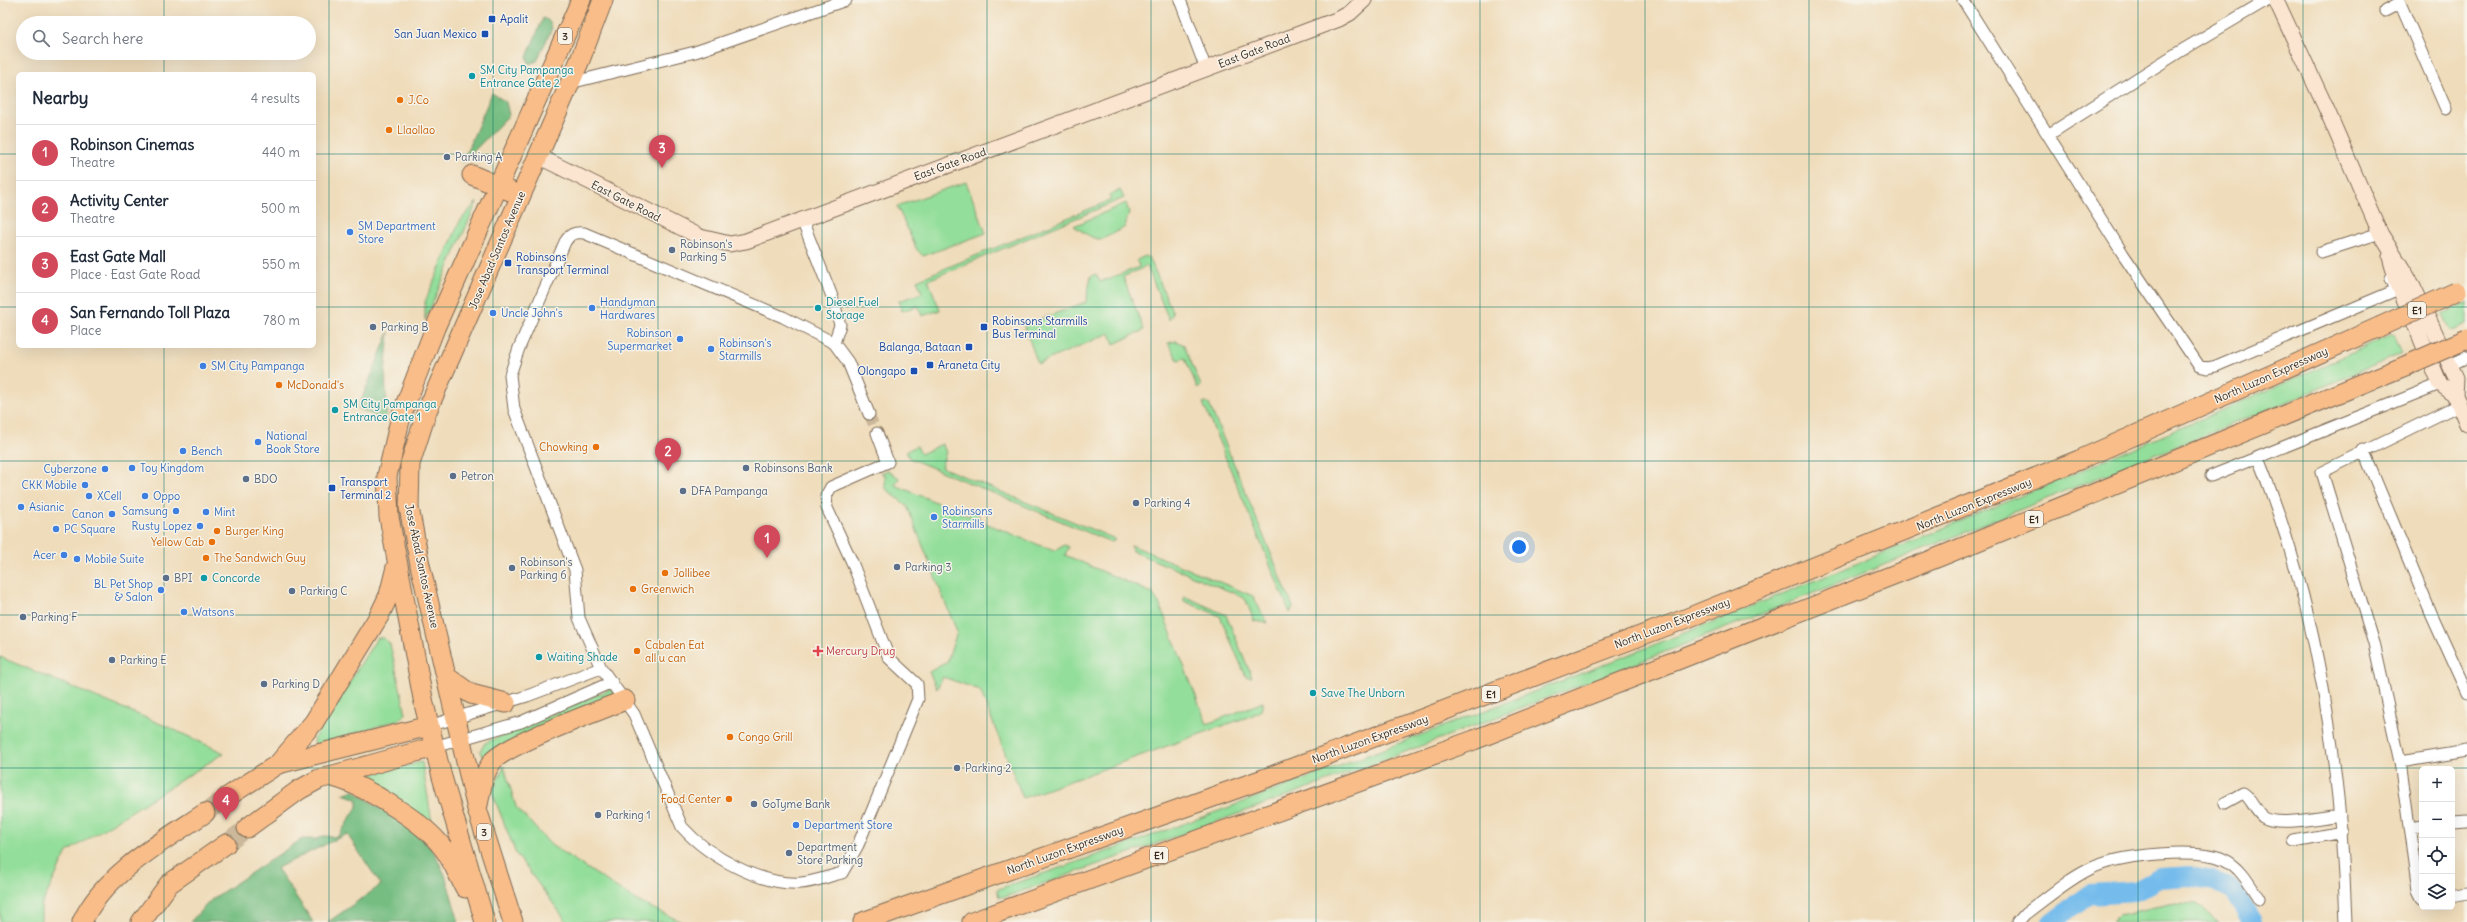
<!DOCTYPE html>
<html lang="en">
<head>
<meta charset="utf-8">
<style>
  :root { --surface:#fff; --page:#f6f6f7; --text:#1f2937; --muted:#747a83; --line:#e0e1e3; --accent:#d1495b }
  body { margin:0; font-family:Delius,sans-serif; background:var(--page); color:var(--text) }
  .controls { position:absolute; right:12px; bottom:12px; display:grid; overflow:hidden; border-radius:6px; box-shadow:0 4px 16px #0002 }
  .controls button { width:36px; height:36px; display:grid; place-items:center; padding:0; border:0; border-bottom:1px solid var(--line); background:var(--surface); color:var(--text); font:20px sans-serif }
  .you { position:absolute; left:1519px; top:547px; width:14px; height:14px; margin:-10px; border:3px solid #fff; border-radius:50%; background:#1a73e8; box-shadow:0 0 0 6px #1a73e833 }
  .badge { display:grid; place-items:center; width:26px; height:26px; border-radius:50%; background:var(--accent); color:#fff; font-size:13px; font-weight:700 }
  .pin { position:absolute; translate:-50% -33px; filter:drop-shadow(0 1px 2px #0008) }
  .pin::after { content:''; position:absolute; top:21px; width:14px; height:12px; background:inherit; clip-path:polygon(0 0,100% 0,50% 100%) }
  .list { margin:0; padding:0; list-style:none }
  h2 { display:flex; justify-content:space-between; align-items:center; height:52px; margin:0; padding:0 16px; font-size:17px }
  h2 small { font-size:13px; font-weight:400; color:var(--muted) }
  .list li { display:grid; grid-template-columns:26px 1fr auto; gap:12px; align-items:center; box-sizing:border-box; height:56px; padding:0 16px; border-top:1px solid var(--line) }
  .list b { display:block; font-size:15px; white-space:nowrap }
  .list p { margin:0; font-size:13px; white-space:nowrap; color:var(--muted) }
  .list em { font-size:13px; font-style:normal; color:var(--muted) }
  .icon { flex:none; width:22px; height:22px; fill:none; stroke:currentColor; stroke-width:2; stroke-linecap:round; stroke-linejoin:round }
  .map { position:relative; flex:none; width:2467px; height:922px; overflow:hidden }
  .search { position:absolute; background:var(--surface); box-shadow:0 4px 16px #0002; left:16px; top:16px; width:300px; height:44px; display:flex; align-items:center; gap:10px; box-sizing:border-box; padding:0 14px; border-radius:22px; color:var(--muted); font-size:15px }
  .panel { position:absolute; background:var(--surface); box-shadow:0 4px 16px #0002; left:16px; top:72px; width:300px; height:276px; border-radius:6px }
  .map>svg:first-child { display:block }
  .green { fill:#93de9a; stroke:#67845c }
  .forest { fill:#76bd82; stroke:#587450 }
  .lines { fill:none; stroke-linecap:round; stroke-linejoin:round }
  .river { stroke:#74bcec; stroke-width:20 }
  .street-tunnel { stroke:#cbb89b; stroke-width:11; stroke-dasharray:11 5.5; stroke-linecap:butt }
  .highway-tunnel { stroke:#cbb89b; stroke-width:19; stroke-dasharray:19 10; stroke-linecap:butt }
  .street-casing { stroke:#7a6855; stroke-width:13 }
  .secondary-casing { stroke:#7a6855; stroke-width:17 }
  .highway-casing { stroke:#7a6855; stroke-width:21 }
  .street { stroke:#fff; stroke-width:11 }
  .secondary { stroke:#fce5d0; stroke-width:15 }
  .highway { stroke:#f8bd89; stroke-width:19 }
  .highway-bridge-casing { stroke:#7a6855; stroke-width:21; stroke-linecap:butt }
  .highway-bridge { stroke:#f8bd89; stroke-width:19 }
  .grid { fill:none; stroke:#0f766e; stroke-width:1; stroke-opacity:0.55 }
  .transit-dot { fill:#1a4fb4; stroke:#f7f3e8; stroke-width:1.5 }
  .culture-dot { fill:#0f9aa8; stroke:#f7f3e8; stroke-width:1.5 }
  .food-dot { fill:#e8710a; stroke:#f7f3e8; stroke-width:1.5 }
  .service-dot { fill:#5c6f8a; stroke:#f7f3e8; stroke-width:1.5 }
  .shop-dot { fill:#3f7fe0; stroke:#f7f3e8; stroke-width:1.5 }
  .health-dot { fill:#e0444e; stroke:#f7f3e8; stroke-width:1.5 }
  .labels { text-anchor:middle; stroke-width:3; stroke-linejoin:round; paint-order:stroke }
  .shield { fill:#f7f3e8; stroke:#73665b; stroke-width:1 }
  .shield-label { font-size:10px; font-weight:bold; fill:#3b2a1e }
  .transit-label { font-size:11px; fill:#164399; stroke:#f7f3e8; text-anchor:start }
  .street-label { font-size:11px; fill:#3b2a1e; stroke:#f7f3e8 }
  .culture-label { font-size:11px; fill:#0d838f; stroke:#f7f3e8; text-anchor:start }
  .food-label { font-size:11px; fill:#c56008; stroke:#f7f3e8; text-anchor:start }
  .service-label { font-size:11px; fill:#4e5e75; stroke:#f7f3e8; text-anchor:start }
  .shop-label { font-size:11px; fill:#366cbe; stroke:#f7f3e8; text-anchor:start }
  .health-label { font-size:11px; fill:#be3a42; stroke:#f7f3e8; text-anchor:start }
</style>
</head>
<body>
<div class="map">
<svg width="2467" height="922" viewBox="0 0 2467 922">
  <rect width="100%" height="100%" fill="#f7f3e8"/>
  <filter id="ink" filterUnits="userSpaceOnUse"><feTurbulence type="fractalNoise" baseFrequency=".025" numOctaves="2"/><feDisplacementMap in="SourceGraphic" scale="8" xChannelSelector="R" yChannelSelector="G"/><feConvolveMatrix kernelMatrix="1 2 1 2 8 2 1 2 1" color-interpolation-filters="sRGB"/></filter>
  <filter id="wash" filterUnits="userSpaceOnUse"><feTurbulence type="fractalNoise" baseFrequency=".012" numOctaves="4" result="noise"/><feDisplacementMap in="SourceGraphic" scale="16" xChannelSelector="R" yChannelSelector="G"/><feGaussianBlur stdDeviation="0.9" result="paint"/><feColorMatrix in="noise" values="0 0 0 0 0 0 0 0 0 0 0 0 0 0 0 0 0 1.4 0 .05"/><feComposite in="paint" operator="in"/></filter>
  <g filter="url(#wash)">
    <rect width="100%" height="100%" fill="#efdcba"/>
    <path class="green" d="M966 182 986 233 923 256 917 250 897 206Z
      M1120 190 1124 198 928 280 940 310 922 316 918 306 902 311 899 301 922 293 917 280 1111 200 1109 195Z
      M477 202 425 320V302L460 221Z
      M1126 203 1129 212 1125 227C1097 242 1101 244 1074 226Z
      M1145 256 1150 259 1173 313 1169 320 1147 266 1123 277 1144 330 1114 344 1110 333 1038 364 1024 325 1086 302 1091 276 1096 274 1100 282 1139 267 1137 260Z
      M2467 303V324L2450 331 2442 314Z
      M2394 334 2402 353C2284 405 2165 450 2046 499 1702 640 1356 775 1005 897H999L997 890 1001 888C1166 833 1328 770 1489 709 1794 592 2096 468 2394 334Z
      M1176 341 1184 345 1201 386 1198 389 1185 358 1178 360 1168 343Z
      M1205 402 1209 404 1293 607 1290 613 1203 403Z
      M942 444 946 452 941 467 1115 539 1114 541 1111 542 909 458 906 451 917 446 921 454Z
      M888 470 899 478 895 485 969 516 973 508 976 509 980 521 1054 551 1065 545 1069 547 1065 555 1152 593 1159 603 1207 724 1263 702 1261 710 1253 715 1023 798 980 690 943 677 937 689 929 672 947 662 957 632 907 506 885 488V475L881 473Z
      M1131 545 1253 596 1267 623 1254 621 1246 600 1241 596 1132 551Z
      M1184 596 1226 615 1252 677H1246L1220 616 1184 601Z
      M377 638H384L390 644 406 714 398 720 317 745 314 743 315 736Z
      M0 657 168 727 224 753 67 852 41 906V922H0Z
      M610 689 615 694 485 759 482 757 480 751 485 743Z
      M422 762 433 828 359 777Z
      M504 766 516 807 551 845 639 902 682 922H567L516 854 492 792Z
      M2175 903 2197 904 2220 922H2112L2119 915Z"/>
    <path class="forest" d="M543 18 549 21 552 28 537 61 529 64 527 57Z
      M492 93 506 102 509 115 462 163Z
      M389 332 385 373 387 412 384 421 358 408Z
      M353 790 422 837 435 854 445 875 459 922H328L381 885 347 834 277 868 313 922H190L212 899 302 839H318L323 836 338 837 357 807V799L343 794Z"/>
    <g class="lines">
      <path class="river" d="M2052 922 2090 894 2136 891 2160 878 2190 876 2212 880 2233 890 2252 922"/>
    </g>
  </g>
  <g filter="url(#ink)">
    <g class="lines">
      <path class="street-tunnel" d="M869 414 877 433"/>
      <path class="highway-tunnel" d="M205 813 227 797
        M226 844 247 828"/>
      <defs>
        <path id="street" d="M1180 0 1206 69
          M1963 0 2123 254 2199 366 2207 368 2216 366 2394 291 2395 287 2391 279
          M2400 3 2446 109
          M2385 11 2400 3 2399 0
          M570 83 695 52 846 0
          M2048 135 2179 52 2267 0
          M802 220 833 299 840 325 834 343
          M2321 252 2380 233
          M2450 365 2467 357
          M869 414 848 362 834 343 783 317 584 233C574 232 570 234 565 242L519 348 510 375 514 409 575 570 579 618 601 668 634 714 682 827C708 856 761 886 801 883 814 882 829 876 842 873L858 845 918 699 917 684 889 658 852 562 827 508 826 496 831 487 888 462 877 433
          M2363 450 2432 616 2467 693
          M2258 458C2318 607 2341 763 2346 922
          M2211 476 2440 384
          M429 726 527 696 601 668
          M434 747 521 722 612 682
          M2400 762 2467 751
          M2225 803 2243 793C2251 797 2254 810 2263 817 2277 827 2322 817 2340 815
          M2452 822 2467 821
          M2409 828 2422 826
          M2294 841 2342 832
          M2452 896 2467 893
          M2422 898 2418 890 2400 762 2374 643 2322 472 2459 405
          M2018 922 2025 914C2046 899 2068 879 2092 868 2118 855 2197 847 2223 859 2240 866 2250 885 2259 899"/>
        <path id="secondary" d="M2276 0 2326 108 2380 233 2413 286 2456 378 2455 395 2467 424
          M538 156 700 237 730 244 746 241 1339 19 1350 13 1364 0
          M2390 257 2397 282 2440 384 2455 395"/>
        <path id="highway" d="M472 175 510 191
          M447 677 471 694 506 703
          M278 764 429 726
          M327 776C357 780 420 820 439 843 451 856 457 873 465 888
          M227 797 278 764 314 722 379 616 389 595 396 567
          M478 805C481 790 483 774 492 762 506 744 599 711 625 700
          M247 828 299 790 319 779 434 747
          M82 922C103 875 163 841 205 813
          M141 922 169 884 226 844
          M485 922 442 777 424 704 389 517 387 476 401 416 435 328 581 0
          M513 922 477 809 420 565 409 508 410 464 427 411 580 60 603 0
          M863 922 1269 777 1685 619 2079 460 2379 327
          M972 922 1474 740 1939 557 2405 366"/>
      </defs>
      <use href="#street" class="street-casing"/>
      <use href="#secondary" class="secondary-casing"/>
      <use href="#highway" class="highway-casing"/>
      <use href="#street" class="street"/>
      <use href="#secondary" class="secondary"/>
      <use href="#highway" class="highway"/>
      <defs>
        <path id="highway-bridge" d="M2379 327 2456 292
          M2405 366 2467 339"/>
      </defs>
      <use href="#highway-bridge" class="highway-bridge-casing"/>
      <use href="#highway-bridge" class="highway-bridge"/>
    </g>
  </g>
  <path class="grid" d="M164 0V23M329 0V922M493 0V922M658 0V922M822 0V922M987 0V922M1151 0V922M1316 0V922M1480 0V922M1645 0V922M1809 0V922M1974 0V922M2138 0V922M2303 0V922M164 53V74M0 154H18M314 154H2467M0 307H18M314 307H2467M164 346V922M0 461H2467M0 615H2467M0 768H2467"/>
  <g class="transit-dot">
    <rect x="488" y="15" width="8" height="8" rx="2"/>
    <rect x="481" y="30" width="8" height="8" rx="2"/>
    <rect x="504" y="259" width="8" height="8" rx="2"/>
    <rect x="980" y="323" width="8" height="8" rx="2"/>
    <rect x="965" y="343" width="8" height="8" rx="2"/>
    <rect x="926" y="361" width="8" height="8" rx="2"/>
    <rect x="910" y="367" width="8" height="8" rx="2"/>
    <rect x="328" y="484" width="8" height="8" rx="2"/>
  </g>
  <g class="culture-dot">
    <circle cx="472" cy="76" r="4"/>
    <circle cx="818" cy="308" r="4"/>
    <circle cx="335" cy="410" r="4"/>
    <circle cx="204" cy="578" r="4"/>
    <circle cx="539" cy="657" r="4"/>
    <circle cx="1313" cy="693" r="4"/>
  </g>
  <g class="food-dot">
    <circle cx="400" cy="100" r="4"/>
    <circle cx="389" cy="130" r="4"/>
    <circle cx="279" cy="385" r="4"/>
    <circle cx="596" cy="447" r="4"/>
    <circle cx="217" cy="531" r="4"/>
    <circle cx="212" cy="542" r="4"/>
    <circle cx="206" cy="558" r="4"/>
    <circle cx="665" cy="573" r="4"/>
    <circle cx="633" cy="589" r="4"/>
    <circle cx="637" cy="651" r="4"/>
    <circle cx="730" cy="737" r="4"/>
    <circle cx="729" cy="799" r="4"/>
  </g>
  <g class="service-dot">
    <circle cx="447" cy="157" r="4"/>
    <circle cx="672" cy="250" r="4"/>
    <circle cx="373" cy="327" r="4"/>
    <circle cx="746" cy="468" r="4"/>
    <circle cx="453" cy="476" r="4"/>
    <circle cx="246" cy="479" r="4"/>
    <circle cx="683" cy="491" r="4"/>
    <circle cx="1136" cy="503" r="4"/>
    <circle cx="897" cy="567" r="4"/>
    <circle cx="512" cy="568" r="4"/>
    <circle cx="166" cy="578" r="4"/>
    <circle cx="292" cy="591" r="4"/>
    <circle cx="23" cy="617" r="4"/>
    <circle cx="112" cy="660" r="4"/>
    <circle cx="264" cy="684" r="4"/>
    <circle cx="957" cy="768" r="4"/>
    <circle cx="754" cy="804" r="4"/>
    <circle cx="598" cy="815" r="4"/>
    <circle cx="789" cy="853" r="4"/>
  </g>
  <g class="shop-dot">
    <circle cx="350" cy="232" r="4"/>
    <circle cx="592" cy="308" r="4"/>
    <circle cx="493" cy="313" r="4"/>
    <circle cx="680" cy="339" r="4"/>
    <circle cx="711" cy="349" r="4"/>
    <circle cx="203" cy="366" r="4"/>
    <circle cx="258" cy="442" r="4"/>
    <circle cx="183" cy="451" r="4"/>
    <circle cx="132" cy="468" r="4"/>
    <circle cx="105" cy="469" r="4"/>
    <circle cx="85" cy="485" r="4"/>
    <circle cx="89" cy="496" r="4"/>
    <circle cx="145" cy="496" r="4"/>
    <circle cx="21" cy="507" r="4"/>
    <circle cx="176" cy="511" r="4"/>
    <circle cx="206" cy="512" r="4"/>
    <circle cx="112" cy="514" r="4"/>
    <circle cx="934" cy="517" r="4"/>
    <circle cx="200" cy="526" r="4"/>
    <circle cx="56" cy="529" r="4"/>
    <circle cx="64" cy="555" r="4"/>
    <circle cx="77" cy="559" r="4"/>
    <circle cx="161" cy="590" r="4"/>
    <circle cx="184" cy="612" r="4"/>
    <circle cx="796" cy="825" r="4"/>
  </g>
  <path class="health-dot" d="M816 645h4v4h4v4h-4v4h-4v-4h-4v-4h4z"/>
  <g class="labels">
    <g class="shield">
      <rect x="558" y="28" width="14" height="16" rx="3"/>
      <rect x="2408" y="302" width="18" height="16" rx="3"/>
      <rect x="2025" y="511" width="18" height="16" rx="3"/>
      <rect x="1482" y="686" width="18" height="16" rx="3"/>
      <rect x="477" y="824" width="14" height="16" rx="3"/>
      <rect x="1150" y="847" width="18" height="16" rx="3"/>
    </g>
    <g class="shield-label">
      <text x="565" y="40">3</text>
      <text x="2417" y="314">E1</text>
      <text x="2034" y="523">E1</text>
      <text x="1491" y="698">E1</text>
      <text x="484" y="836">3</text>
      <text x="1159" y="859">E1</text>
    </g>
    <g class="transit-label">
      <text x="500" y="23">Apalit</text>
      <text x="477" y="38" text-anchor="end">San Juan Mexico</text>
      <text x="516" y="261">Robinsons<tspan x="516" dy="13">Transport Terminal</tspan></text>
      <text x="992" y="325">Robinsons Starmills<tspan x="992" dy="13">Bus Terminal</tspan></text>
      <text x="961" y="351" text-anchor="end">Balanga, Bataan</text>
      <text x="938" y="369">Araneta City</text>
      <text x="906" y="375" text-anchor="end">Olongapo</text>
      <text x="340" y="486">Transport<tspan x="340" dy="13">Terminal 2</tspan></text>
    </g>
    <g class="street-label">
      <text transform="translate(1254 51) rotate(-21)" y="4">East Gate Road</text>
      <text transform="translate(950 164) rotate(-20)" y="4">East Gate Road</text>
      <text transform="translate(626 201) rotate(27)" y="4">East Gate Road</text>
      <text transform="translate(497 250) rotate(-67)" y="4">Jose Abad Santos Avenue</text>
      <text transform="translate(2271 375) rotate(-24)" y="4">North Luzon Expressway</text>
      <text transform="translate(1974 504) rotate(-22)" y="4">North Luzon Expressway</text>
      <text transform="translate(422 566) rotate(78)" y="4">Jose Abad Santos Avenue</text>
      <text transform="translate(1672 623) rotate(-21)" y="4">North Luzon Expressway</text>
      <text transform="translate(1370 739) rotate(-20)" y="4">North Luzon Expressway</text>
      <text transform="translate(1065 850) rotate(-20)" y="4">North Luzon Expressway</text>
    </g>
    <g class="culture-label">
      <text x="480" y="74">SM City Pampanga<tspan x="480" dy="13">Entrance Gate 2</tspan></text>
      <text x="826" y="306">Diesel Fuel<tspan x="826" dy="13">Storage</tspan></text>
      <text x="343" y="408">SM City Pampanga<tspan x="343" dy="13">Entrance Gate 1</tspan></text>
      <text x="212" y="582">Concorde</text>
      <text x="547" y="661">Waiting Shade</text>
      <text x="1321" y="697">Save The Unborn</text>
    </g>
    <g class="food-label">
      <text x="408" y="104">J.Co</text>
      <text x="397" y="134">Llaollao</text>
      <text x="287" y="389">McDonald's</text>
      <text x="588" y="451" text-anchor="end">Chowking</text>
      <text x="225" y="535">Burger King</text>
      <text x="204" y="546" text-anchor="end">Yellow Cab</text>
      <text x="214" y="562">The Sandwich Guy</text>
      <text x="673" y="577">Jollibee</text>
      <text x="641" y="593">Greenwich</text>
      <text x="645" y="649">Cabalen Eat<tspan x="645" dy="13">all u can</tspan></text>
      <text x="738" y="741">Congo Grill</text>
      <text x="721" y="803" text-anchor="end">Food Center</text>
    </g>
    <g class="service-label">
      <text x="455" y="161">Parking A</text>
      <text x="680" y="248">Robinson's<tspan x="680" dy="13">Parking 5</tspan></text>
      <text x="381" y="331">Parking B</text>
      <text x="754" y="472">Robinsons Bank</text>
      <text x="461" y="480">Petron</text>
      <text x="254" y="483">BDO</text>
      <text x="691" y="495">DFA Pampanga</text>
      <text x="1144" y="507">Parking 4</text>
      <text x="520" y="566">Robinson's<tspan x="520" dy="13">Parking 6</tspan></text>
      <text x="905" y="571">Parking 3</text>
      <text x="174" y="582">BPI</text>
      <text x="300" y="595">Parking C</text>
      <text x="31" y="621">Parking F</text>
      <text x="120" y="664">Parking E</text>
      <text x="272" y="688">Parking D</text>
      <text x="965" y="772">Parking 2</text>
      <text x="762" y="808">GoTyme Bank</text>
      <text x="606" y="819">Parking 1</text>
      <text x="797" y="851">Department<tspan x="797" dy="13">Store Parking</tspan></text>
    </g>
    <g class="shop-label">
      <text x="358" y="230">SM Department<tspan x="358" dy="13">Store</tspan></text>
      <text x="600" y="306">Handyman<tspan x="600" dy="13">Hardwares</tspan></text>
      <text x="501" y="317">Uncle John's</text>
      <text x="672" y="337" text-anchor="end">Robinson<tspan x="672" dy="13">Supermarket</tspan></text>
      <text x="719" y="347">Robinson's<tspan x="719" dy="13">Starmills</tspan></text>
      <text x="211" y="370">SM City Pampanga</text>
      <text x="266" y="440">National<tspan x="266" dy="13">Book Store</tspan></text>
      <text x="191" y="455">Bench</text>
      <text x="140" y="472">Toy Kingdom</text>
      <text x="97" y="473" text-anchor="end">Cyberzone</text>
      <text x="77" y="489" text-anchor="end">CKK Mobile</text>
      <text x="97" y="500">XCell</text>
      <text x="153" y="500">Oppo</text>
      <text x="29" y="511">Asianic</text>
      <text x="168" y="515" text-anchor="end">Samsung</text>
      <text x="942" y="515">Robinsons<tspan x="942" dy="13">Starmills</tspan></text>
      <text x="214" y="516">Mint</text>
      <text x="104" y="518" text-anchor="end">Canon</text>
      <text x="192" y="530" text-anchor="end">Rusty Lopez</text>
      <text x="64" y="533">PC Square</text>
      <text x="56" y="559" text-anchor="end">Acer</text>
      <text x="85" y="563">Mobile Suite</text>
      <text x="153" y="588" text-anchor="end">BL Pet Shop<tspan x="153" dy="13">&amp; Salon</tspan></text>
      <text x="192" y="616">Watsons</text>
      <text x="804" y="829">Department Store</text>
    </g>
    <g class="health-label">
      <text x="826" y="655">Mercury Drug</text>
    </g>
  </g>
</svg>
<div class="controls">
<button>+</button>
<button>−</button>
<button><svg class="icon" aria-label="locate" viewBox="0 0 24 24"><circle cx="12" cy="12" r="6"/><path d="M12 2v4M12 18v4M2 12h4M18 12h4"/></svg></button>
<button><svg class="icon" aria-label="layers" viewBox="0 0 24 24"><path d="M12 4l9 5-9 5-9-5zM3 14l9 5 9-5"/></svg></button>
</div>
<div class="you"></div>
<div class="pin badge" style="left:767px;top:558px">1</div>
<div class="pin badge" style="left:668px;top:471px">2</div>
<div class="pin badge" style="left:662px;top:168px">3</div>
<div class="pin badge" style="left:226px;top:820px">4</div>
<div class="search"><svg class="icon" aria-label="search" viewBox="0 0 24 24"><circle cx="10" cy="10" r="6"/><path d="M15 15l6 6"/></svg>Search here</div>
<section class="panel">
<h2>Nearby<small>4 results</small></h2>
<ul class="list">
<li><span class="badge">1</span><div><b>Robinson Cinemas</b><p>Theatre</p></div><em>440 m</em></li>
<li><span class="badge">2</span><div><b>Activity Center</b><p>Theatre</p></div><em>500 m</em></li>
<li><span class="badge">3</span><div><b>East Gate Mall</b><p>Place · East Gate Road</p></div><em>550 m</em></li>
<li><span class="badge">4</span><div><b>San Fernando Toll Plaza</b><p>Place</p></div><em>780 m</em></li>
</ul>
</section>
</div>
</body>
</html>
